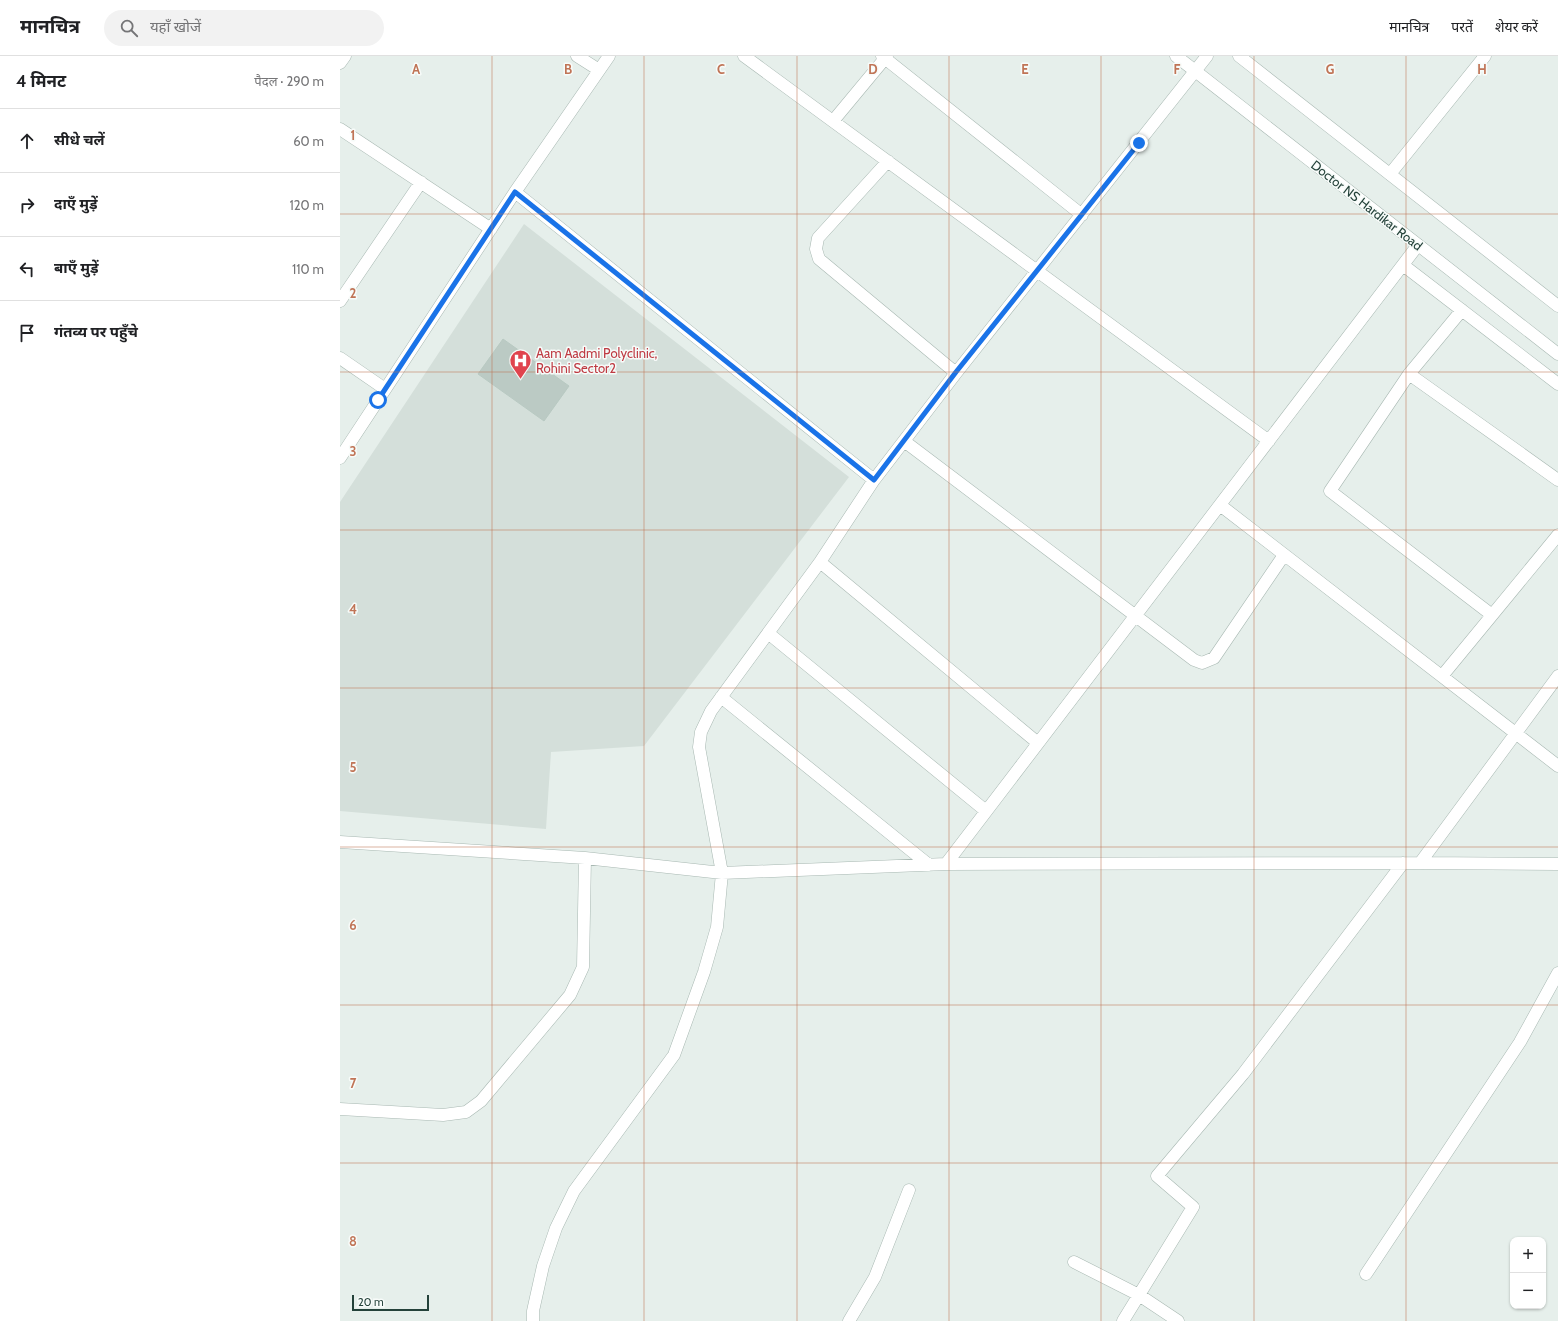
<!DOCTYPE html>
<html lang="hi">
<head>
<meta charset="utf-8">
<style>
  :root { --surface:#fff; --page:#f2f2f2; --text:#202124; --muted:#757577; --line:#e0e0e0 }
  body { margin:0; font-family:Cabin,"Noto Sans Devanagari",sans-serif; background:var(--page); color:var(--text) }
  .controls { position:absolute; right:12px; bottom:12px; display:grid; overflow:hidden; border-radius:8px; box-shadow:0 1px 3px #0004 }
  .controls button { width:36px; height:36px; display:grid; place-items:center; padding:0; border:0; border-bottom:1px solid var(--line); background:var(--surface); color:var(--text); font:20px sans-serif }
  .scale { position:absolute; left:12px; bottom:10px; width:77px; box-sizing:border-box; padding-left:4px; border:2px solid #24423a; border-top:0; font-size:11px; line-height:14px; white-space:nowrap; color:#24423a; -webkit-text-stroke:3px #f7fbf9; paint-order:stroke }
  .stop { position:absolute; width:12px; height:12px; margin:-9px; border:3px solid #1a73e8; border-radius:50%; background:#fff }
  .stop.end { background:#1a73e8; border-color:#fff; box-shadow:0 1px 4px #0008 }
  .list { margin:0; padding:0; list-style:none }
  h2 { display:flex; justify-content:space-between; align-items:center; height:52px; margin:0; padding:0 16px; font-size:17px }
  h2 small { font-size:13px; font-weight:400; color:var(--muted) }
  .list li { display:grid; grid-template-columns:26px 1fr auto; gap:12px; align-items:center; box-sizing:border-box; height:64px; padding:0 16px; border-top:1px solid var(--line) }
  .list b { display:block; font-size:15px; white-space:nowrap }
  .list em { font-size:13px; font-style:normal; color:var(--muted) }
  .icon { flex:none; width:22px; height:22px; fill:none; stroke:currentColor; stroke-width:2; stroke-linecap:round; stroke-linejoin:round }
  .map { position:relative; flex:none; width:1218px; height:1265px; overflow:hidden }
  header { display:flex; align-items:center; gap:24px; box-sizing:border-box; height:56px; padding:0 20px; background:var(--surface); border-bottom:1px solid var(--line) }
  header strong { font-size:19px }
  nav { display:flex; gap:22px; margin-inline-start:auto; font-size:14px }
  .search { width:280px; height:36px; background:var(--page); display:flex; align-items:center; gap:10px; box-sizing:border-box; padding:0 14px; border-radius:22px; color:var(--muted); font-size:15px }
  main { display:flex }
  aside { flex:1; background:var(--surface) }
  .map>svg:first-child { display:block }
  .built { fill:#d4dfda }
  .building { fill:#bbcac4; stroke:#b8c9c2 }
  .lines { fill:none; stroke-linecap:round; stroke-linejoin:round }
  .minor-casing { stroke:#a8b8b2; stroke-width:13 }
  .tertiary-casing { stroke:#a8b8b2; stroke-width:13 }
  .minor { stroke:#fff; stroke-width:12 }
  .tertiary { stroke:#fff; stroke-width:12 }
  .route { stroke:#1a73e8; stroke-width:5 }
  .grid { fill:none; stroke:#c07456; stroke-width:1; stroke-opacity:0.55 }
  .labels { text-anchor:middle; stroke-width:3; stroke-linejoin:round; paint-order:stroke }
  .street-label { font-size:13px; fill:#24423a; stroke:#f7fbf9 }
  .health-label { font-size:13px; fill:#be3a42; stroke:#f7fbf9; text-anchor:start }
  .grid-label { font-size:13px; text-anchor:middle; font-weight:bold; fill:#c07456; stroke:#f7fbf9; stroke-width:3; stroke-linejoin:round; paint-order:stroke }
</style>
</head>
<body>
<header>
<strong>मानचित्र</strong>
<div class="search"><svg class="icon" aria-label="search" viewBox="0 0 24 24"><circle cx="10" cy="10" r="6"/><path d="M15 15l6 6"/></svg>यहाँ खोजें</div>
<nav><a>मानचित्र</a><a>परतें</a><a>शेयर करें</a></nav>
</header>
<main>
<aside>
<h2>4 मिनट<small>पैदल · 290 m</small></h2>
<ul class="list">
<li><svg class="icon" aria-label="ahead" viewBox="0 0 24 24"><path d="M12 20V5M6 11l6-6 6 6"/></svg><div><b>सीधे चलें</b></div><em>60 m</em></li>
<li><svg class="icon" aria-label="right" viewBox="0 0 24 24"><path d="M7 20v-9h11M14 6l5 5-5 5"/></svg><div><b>दाएँ मुड़ें</b></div><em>120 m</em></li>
<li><svg class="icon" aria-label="left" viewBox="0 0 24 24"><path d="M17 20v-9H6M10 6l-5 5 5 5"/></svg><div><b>बाएँ मुड़ें</b></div><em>110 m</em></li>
<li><svg class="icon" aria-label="arrive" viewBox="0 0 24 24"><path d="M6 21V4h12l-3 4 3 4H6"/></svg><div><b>गंतव्य पर पहुँचे</b></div></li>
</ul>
</aside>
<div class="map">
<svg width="1218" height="1265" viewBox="0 0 1218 1265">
  <rect width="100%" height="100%" fill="#e6efeb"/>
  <path class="built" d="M184 168 509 421 304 690 211 696 206 773 0 755V446Z"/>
  <path class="building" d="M163 283 229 330 204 365 138 318Z"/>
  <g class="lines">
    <defs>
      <path id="minor" d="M237 0 259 14
        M404 0 929 385
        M542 0 742 159
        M0 7 5 0
        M493 65 547 0
        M0 73 151 173
        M548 105 478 182 476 193 479 203 616 317
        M1050 118 1145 0
        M175 136 534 424
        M1063 209 1218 328
        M0 245 81 126
        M1122 254 1069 318 1218 424
        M0 302 45 333
        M1069 318 990 435 1152 559
        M564 385 854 604 862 607 874 602 944 499
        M0 402 175 136 269 0
        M880 449 1218 710
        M480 506 698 687
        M428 577 646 755
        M1102 620 1218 479
        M381 641 589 809
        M0 786 245 802 382 817 606 808 1080 807 1218 808
        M1080 807 1218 620
        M606 808 1078 189
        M0 1053 103 1059 126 1056 141 1045 230 939 243 911 245 802
        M734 1206 799 1239 838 1265
        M1026 1218 1180 986 1218 917
        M193 1265V1255L203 1210 216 1172 234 1135 334 999 364 916 377 871 382 817 359 691 361 676 371 655 480 506 534 424 616 317 867 0
        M509 1265 535 1221 569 1134
        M783 1265 853 1151 817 1120 903 1018 1063 807"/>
      <path id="tertiary" d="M836 0 1218 298
        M899 0 1218 250"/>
    </defs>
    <use href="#minor" class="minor-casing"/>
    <use href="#tertiary" class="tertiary-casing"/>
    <use href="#minor" class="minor"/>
    <use href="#tertiary" class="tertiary"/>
  </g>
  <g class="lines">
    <path class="route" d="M38 344 175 136 534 424 616 316 799 87"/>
  </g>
  <path class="grid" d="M152 0V1265M304 0V1265M457 0V1265M609 0V1265M761 0V1265M914 0V1265M1066 0V1265M0 158H1218M0 316H1218M0 474H1218M0 632H1218M0 791H1218M0 949H1218M0 1107H1218"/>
  <defs>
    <symbol id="hospital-pin" viewBox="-11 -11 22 30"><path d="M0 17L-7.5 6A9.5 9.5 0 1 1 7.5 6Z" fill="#e0444e" stroke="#f7fbf9"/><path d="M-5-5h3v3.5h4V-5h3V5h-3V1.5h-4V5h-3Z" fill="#fff"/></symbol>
  </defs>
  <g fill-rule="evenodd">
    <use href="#hospital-pin" x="168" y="292" width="25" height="34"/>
  </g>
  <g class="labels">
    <g class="street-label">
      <text transform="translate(1027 149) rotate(38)" y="5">Doctor NS Hardikar Road</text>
    </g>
    <g class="health-label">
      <text x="196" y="302">Aam Aadmi Polyclinic,<tspan x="196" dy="15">Rohini Sector2</tspan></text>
    </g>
  </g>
  <g class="grid-label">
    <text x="76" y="18">A</text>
    <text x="228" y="18">B</text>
    <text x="381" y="18">C</text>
    <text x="533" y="18">D</text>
    <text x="685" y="18">E</text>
    <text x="837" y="18">F</text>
    <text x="990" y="18">G</text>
    <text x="1142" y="18">H</text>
    <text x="13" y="84">1</text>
    <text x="13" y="242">2</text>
    <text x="13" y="400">3</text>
    <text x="13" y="558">4</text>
    <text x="13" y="716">5</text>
    <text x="13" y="874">6</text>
    <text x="13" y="1032">7</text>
    <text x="13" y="1190">8</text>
  </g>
</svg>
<div class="controls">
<button>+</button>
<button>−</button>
</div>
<div class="scale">20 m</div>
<div class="stop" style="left:38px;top:344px"></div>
<div class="stop end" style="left:799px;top:87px"></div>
</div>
</main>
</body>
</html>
